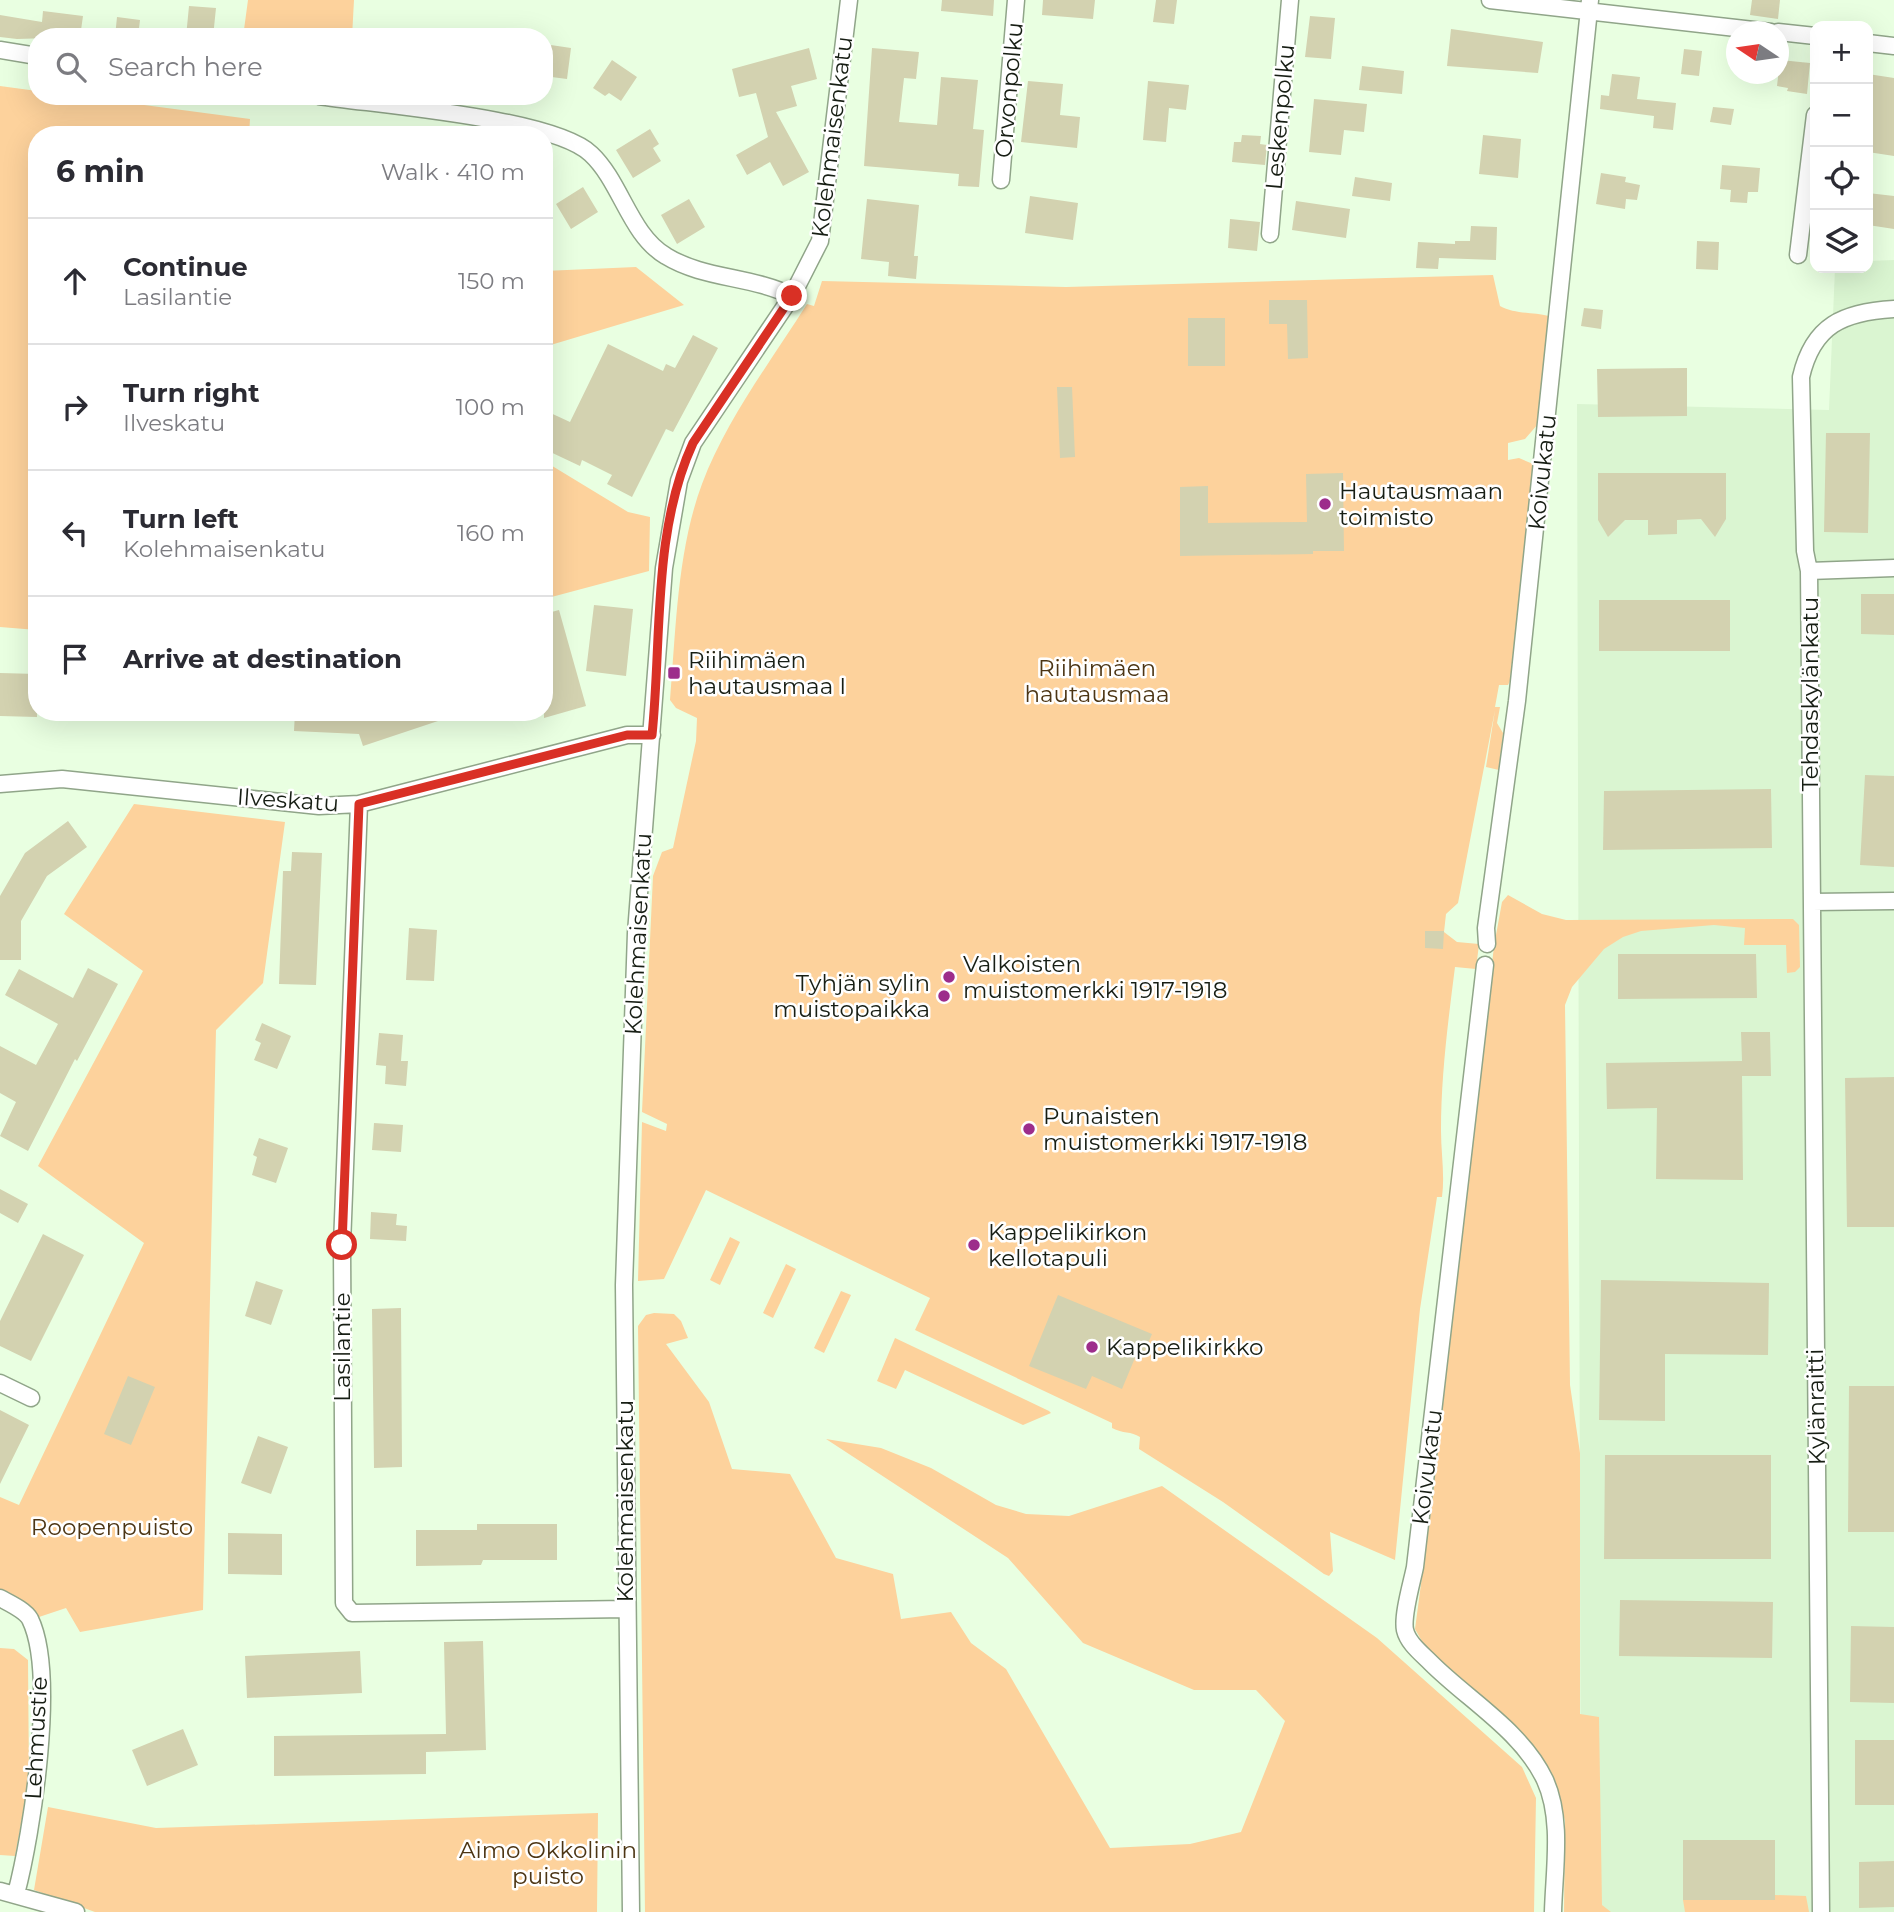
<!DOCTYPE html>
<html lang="en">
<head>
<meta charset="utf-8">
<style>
  :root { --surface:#fff; --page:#f2f2f3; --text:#2b2b33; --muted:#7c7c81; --line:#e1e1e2 }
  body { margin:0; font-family:Montserrat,sans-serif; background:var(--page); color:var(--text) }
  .controls { position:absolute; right:21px; top:21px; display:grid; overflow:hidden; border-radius:14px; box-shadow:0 7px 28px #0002 }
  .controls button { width:63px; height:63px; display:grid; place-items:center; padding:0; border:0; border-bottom:2px solid var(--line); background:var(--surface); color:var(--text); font:35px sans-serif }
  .compass { position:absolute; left:1726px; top:21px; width:63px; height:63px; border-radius:50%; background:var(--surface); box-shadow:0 7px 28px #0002; rotate:283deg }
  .stop { position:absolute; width:21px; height:21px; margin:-16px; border:5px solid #d93025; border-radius:50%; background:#fff }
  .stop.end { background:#d93025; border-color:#fff; box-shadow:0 2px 7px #0008 }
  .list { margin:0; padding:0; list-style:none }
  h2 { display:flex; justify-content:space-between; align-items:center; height:91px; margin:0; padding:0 28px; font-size:30px }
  h2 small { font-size:23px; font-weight:400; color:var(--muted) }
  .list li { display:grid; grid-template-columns:46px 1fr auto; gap:21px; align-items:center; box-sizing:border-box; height:126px; padding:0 28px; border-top:2px solid var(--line) }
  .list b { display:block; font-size:26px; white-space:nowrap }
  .list p { margin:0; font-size:23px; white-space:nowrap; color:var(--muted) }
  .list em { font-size:23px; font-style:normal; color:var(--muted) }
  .icon { flex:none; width:38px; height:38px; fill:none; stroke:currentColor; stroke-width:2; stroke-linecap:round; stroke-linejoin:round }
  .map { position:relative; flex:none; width:1894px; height:1912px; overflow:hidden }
  .search { position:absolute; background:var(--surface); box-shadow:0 7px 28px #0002; left:28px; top:28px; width:525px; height:77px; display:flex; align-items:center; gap:18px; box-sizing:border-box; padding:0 24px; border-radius:28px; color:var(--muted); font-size:26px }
  .panel { position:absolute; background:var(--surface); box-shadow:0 7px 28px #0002; left:28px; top:126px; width:525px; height:595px; border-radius:28px }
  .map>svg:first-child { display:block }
  .built { fill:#daf5d1 }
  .green { fill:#fdd29c }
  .building { fill:#d3d2b0 }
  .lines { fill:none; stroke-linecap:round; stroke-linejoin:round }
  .street-casing { stroke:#90a589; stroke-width:19 }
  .street { stroke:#fff; stroke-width:16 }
  .route { stroke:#d93025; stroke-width:9 }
  .poi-dot { fill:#9d2d8b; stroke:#fff; stroke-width:2.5 }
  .labels { text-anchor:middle; stroke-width:5; stroke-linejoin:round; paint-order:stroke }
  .street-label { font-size:23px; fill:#171e14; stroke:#fff }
  .poi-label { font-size:23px; fill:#171e14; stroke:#fff; text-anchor:start }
  .park-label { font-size:23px; fill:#4c3514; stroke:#fff }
</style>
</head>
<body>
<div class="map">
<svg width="1894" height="1912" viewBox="0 0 1894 1912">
  <rect width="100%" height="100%" fill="#e9ffe1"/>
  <path class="built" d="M1894 260V1912H1581L1577 404 1829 410 1835 268H1868V261Z"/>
  <path class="green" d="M248 0H354L352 37H243Z
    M0 86 37 91V96H76L250 119 249 135H37V630L0 627Z
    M636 267 684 305 544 347V271Z
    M1493 275 1500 306C1514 314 1532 312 1549 316L1538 424 1525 439 1508 443V460L1519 458 1533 464 1510 681 1508 685H1499L1495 707H1500L1497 723 1503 733 1499 770 1486 767 1495 710 1458 903 1446 914 1444 932 1457 942 1479 944 1476 969 1455 967C1448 1022 1441 1076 1441 1131 1441 1153 1445 1175 1442 1197H1437L1420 1309 1395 1560 1330 1532 1333 1571 1329 1576 1324 1574 1223 1502 1139 1449 1140 1437C1131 1431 1123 1434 1112 1428V1423L915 1330 930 1298 706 1190 664 1279 638 1281 642 1122 666 1131 667 1124 642 1112 653 876 662 852 673 848 696 741 697 718 676 708 670 700C676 630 677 551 702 484 726 420 771 361 807 304L814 306 822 281 1066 287Z
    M544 461 628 512 650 517 649 571 544 599Z
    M134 804 285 822 263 983 216 1030 203 1610 80 1632 66 1608 39 1617 0 1594V1497L19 1505 144 1243 38 1166 143 971 64 914Z
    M1508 895 1542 914 1566 920 1784 919H1793L1799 925 1800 967 1795 972 1787 973 1786 945H1744L1745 928 1714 925 1641 931 1623 937 1604 949 1572 987 1565 1005 1570 1385 1580 1453V1714L1599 1717 1602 1905 1611 1912H1564L1565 1821 1555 1780 1546 1763 1530 1742 1427 1650 1415 1629 1433 1494 1494 946 1502 902Z
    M730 1237 740 1242 720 1285 710 1280Z
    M786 1264 796 1269 773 1318 763 1313Z
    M841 1291 851 1295 824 1353 814 1348Z
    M654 1313 674 1314 681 1321 688 1338 666 1344 709 1402 732 1469 790 1474 836 1558 893 1574 901 1619 951 1612 971 1643 1006 1669 1110 1848 1190 1844 1241 1832 1285 1721 1256 1690H1194L1083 1643 1008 1558 826 1439 881 1448 931 1468 996 1505 1026 1514 1069 1516 1162 1486 1377 1638 1522 1767 1536 1798 1534 1912H645L638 1326 646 1315Z
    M895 1338 1049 1411 1051 1413 1023 1425 905 1370 896 1389 877 1381Z
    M0 1648 14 1649 28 1660 29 1781 15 1856 0 1855Z
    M48 1807 156 1828 598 1813 597 1912H95L34 1890Z
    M1775 1895 1806 1896 1809 1912H1685L1683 1900H1775Z"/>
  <path class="building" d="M942 0H994L993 16 941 11Z
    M1043 0H1095L1093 19 1042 15Z
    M1156 0H1177L1174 24 1153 22Z
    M1752 0H1780L1778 19 1750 15Z
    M189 6 216 8 213 37H186Z
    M43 11 83 16 80 37 17 39 0 37V15L42 22Z
    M1310 16 1335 18 1331 59 1305 57Z
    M117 17 140 20 138 37H115Z
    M1451 29 1543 42 1538 73 1447 66Z
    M544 44 571 48 567 79 544 76Z
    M809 48 817 79 791 86 797 106 776 112 809 172 783 186 770 162 747 175 736 155 768 137 756 93 739 97 732 69Z
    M872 48 919 52 916 79 904 78 899 122 937 125 941 77 978 80 973 129 984 130 979 187 958 186 959 174 864 166Z
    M1684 49 1702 51 1699 76 1681 74Z
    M612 60 637 77 621 101 609 93 605 96 593 88Z
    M1780 60 1810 63 1807 94 1787 91 1788 88 1777 86Z
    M1362 66 1404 71 1402 94 1359 90Z
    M1612 74 1640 77 1637 99 1676 103 1673 130 1653 128 1654 116 1600 109 1601 95 1609 96Z
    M1868 74 1894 78V156L1868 152Z
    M1028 81 1063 84 1060 115 1080 117 1077 148 1021 142Z
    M1148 81 1189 85 1186 110 1169 108 1166 142 1143 140Z
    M1314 99 1367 104 1364 132 1344 130 1341 155 1309 152Z
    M1713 107 1734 109 1731 125 1710 122Z
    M650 129 659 144 653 148 661 161 633 178 616 150Z
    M1242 135 1261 136 1260 144 1267 145 1265 165 1232 162 1234 142H1241Z
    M1483 135 1521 139 1518 178 1479 174Z
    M1722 165 1760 168 1758 192H1748L1747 203 1730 202 1731 190 1720 189Z
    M1601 173 1626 177 1625 182 1640 185 1637 200 1626 199 1625 209 1596 204Z
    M1355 177 1392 183 1390 201 1352 196Z
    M583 187 598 212 571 229 556 204Z
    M1868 193 1894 196V229L1868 225Z
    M1030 196 1078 203 1073 240 1025 233Z
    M689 199 705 227 677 244 661 215Z
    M867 199 919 205 914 256H918L916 279 888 276 889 262 861 259Z
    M1296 201 1350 209 1346 238 1292 230Z
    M1230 219 1260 222 1257 251 1228 248Z
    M1471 226 1497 227 1496 260 1439 258 1438 269 1416 268 1418 242 1455 244V241H1470Z
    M1697 241 1719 242 1718 270 1696 269Z
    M1269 300H1307L1308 358 1288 359 1287 324H1269Z
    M1584 308 1603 310 1601 329 1581 326Z
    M1188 318H1225V366H1188Z
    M693 335 718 348 673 432 666 429 632 497 607 484 612 475 582 460 580 466 544 449V410L570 422 608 344 663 371 666 364 675 368Z
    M1687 368V416L1598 417 1597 369Z
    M1057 387H1072L1075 457 1060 458Z
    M1826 433H1870L1868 533 1824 532Z
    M1343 473 1344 551H1313V554L1180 556V487L1208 486V523L1307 522 1306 474Z
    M1598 473H1726V519L1715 537 1701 519 1677 520V534L1648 535V520H1625L1608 537 1598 520Z
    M1861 594H1894V635L1861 634Z
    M1599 600H1730V651H1599Z
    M594 605 633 609 626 676 586 671Z
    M559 610 586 706 544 718V614Z
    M0 673 37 674V717L0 716Z
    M295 712H455L456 715 363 746 359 734 294 731Z
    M1865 775 1894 776V867L1860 865Z
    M1771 789 1772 848 1603 850 1604 791Z
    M68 821 87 847 47 876 21 921V960H0V896L25 853Z
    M292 852 322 853 316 985 279 984 283 871H291Z
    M409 928 437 930 434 981 406 980Z
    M1425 931H1444L1443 949 1425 948Z
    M1618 954H1756L1757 998 1618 999Z
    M88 968 118 984 77 1061 75 1059 28 1151 0 1136 16 1102 0 1093V1046L36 1065 58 1024 5 995 19 969 73 998Z
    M262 1023 291 1036 277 1069 254 1060 261 1043 255 1040Z
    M1741 1032H1770L1771 1076H1742L1743 1180 1656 1179 1657 1108 1607 1109 1606 1063 1742 1061Z
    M379 1033 403 1035 401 1061H408L406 1086 385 1084 386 1066 376 1065Z
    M1894 1077V1227H1847L1845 1078Z
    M374 1123 403 1125 401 1152 372 1150Z
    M259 1138 288 1148 276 1183 252 1175 257 1157 253 1155Z
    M0 1189 28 1204 18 1223 0 1213Z
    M371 1212 397 1214 396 1225 407 1226 406 1241 370 1239Z
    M43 1234 84 1255 31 1361 0 1346V1321Z
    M1601 1280 1769 1283 1768 1355 1665 1354V1421L1599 1420Z
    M256 1281 283 1290 271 1325 245 1316Z
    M1058 1295 1152 1334 1143 1355 1137 1353 1122 1389 1092 1376 1086 1389 1029 1366Z
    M401 1308 402 1467 374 1468 372 1309Z
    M128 1376 155 1387 131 1445 104 1434Z
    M1849 1386H1894V1532H1848Z
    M0 1410 29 1425 0 1484Z
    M258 1436 288 1447 271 1494 241 1483Z
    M1605 1455H1771V1559H1604Z
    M477 1524H557V1560H483L481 1565 416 1566V1530H477Z
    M228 1533 282 1534V1575L228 1574Z
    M1620 1600 1773 1602 1772 1658 1619 1656Z
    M1851 1626 1894 1627V1703L1850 1702Z
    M483 1641 486 1750 426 1752V1774L274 1776V1736L446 1734 444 1642Z
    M360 1651 362 1693 247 1698 245 1656Z
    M183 1729 198 1765 147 1786 132 1750Z
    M1855 1740H1894V1805H1855Z
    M1683 1840H1775V1900H1683Z
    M1894 1861V1907L1859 1908V1862Z"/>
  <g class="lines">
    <defs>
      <path id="street" d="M1490 0 1771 32
        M1778 32 1815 36
        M1868 43 1894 46
        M0 50 37 56
        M319 96C377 105 554 118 591 154 621 182 630 235 666 256 703 279 752 276 792 296
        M1001 180 1016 0
        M1270 234 1290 0
        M1798 255 1815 115
        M1809 571 1894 568
        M0 784 62 779 319 806 359 804 627 735H652
        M359 804 342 1245 344 1603 352 1613 626 1609
        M1812 902 1894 901
        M1487 944 1486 928 1517 701 1590 0
        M1485 965 1415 1567C1412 1582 1402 1616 1405 1630 1408 1643 1421 1653 1431 1663 1468 1700 1522 1731 1545 1780 1563 1819 1554 1871 1553 1912
        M0 1383 31 1398
        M0 1598C9 1603 25 1610 30 1619 57 1674 32 1834 16 1894
        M0 1891 76 1912
        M631 1912 624 1285 636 933 664 568 679 481 693 443 792 296 820 241 849 0
        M1821 1912 1809 571 1805 551 1801 377C1813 325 1843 312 1894 309"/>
    </defs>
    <use href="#street" class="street-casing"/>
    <use href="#street" class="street"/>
  </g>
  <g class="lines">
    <path class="route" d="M342 1245 359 804 627 735H652C662 640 652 532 693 443L792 296"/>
  </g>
  <g class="poi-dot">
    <circle cx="1325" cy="504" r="7"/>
    <rect x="667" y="666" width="14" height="14" rx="3.5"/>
    <circle cx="949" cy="977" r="7"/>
    <circle cx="944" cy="996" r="7"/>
    <circle cx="1029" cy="1129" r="7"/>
    <circle cx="974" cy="1245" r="7"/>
    <circle cx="1092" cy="1347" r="7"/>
  </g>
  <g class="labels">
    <g class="street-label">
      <text transform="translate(1009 90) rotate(-85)" y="8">Orvonpolku</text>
      <text transform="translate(1280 117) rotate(-85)" y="8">Leskenpolku</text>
      <text transform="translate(832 137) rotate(-83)" y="8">Kolehmaisenkatu</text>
      <text transform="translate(1542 472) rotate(-84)" y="8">Koivukatu</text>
      <text transform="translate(1810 694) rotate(-90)" y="8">Tehdaskylänkatu</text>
      <text transform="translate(288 800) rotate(4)" y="8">Ilveskatu</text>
      <text transform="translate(638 934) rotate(-87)" y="8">Kolehmaisenkatu</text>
      <text transform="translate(342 1347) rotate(-90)" y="8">Lasilantie</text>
      <text transform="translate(1816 1407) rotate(-91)" y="8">Kylänraitti</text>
      <text transform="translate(1427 1467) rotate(-83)" y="8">Koivukatu</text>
      <text transform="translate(625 1501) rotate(-90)" y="8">Kolehmaisenkatu</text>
      <text transform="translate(36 1738) rotate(-87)" y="8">Lehmustie</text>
    </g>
    <g class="poi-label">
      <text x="1339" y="499">Hautausmaan<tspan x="1339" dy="26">toimisto</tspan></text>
      <text x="688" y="668">Riihimäen<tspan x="688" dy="26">hautausmaa I</tspan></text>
      <text x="963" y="972">Valkoisten<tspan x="963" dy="26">muistomerkki 1917-1918</tspan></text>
      <text x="930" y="991" text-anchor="end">Tyhjän sylin<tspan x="930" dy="26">muistopaikka</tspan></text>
      <text x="1043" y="1124">Punaisten<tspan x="1043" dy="26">muistomerkki 1917-1918</tspan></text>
      <text x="988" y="1240">Kappelikirkon<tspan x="988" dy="26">kellotapuli</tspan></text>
      <text x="1106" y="1355">Kappelikirkko</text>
    </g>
    <g class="park-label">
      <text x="1097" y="676">Riihimäen<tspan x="1097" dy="26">hautausmaa</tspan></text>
      <text x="112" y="1535">Roopenpuisto</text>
      <text x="548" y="1858">Aimo Okkolinin<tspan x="548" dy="26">puisto</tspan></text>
    </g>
  </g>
</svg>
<div class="controls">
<button>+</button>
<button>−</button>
<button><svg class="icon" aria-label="locate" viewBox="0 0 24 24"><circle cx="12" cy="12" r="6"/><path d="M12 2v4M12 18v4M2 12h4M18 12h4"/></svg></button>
<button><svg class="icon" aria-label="layers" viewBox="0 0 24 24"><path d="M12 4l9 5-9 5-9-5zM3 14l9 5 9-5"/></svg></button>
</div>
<svg class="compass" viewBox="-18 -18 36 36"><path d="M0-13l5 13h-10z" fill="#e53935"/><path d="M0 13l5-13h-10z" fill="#7c7c81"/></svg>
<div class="stop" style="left:342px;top:1245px"></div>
<div class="stop end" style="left:792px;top:296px"></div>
<div class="search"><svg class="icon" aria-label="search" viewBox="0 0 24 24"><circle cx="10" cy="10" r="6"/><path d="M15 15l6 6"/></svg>Search here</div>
<section class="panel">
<h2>6 min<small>Walk · 410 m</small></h2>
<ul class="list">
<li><svg class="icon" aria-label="ahead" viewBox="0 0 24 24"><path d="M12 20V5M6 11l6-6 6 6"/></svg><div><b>Continue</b><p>Lasilantie</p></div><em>150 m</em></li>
<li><svg class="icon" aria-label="right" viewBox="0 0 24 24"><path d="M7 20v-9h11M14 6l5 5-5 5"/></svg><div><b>Turn right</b><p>Ilveskatu</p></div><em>100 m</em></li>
<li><svg class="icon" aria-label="left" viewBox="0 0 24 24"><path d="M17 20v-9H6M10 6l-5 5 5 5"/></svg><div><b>Turn left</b><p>Kolehmaisenkatu</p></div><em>160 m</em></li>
<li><svg class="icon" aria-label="arrive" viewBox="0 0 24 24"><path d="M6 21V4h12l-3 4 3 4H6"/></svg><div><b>Arrive at destination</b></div></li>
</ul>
</section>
</div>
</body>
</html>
